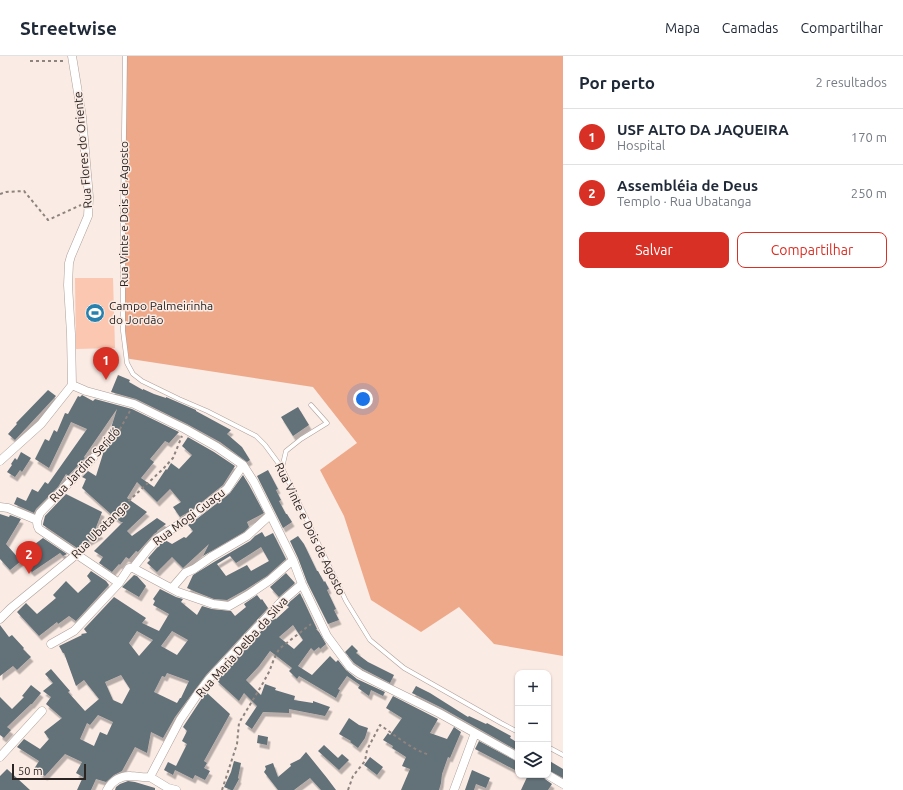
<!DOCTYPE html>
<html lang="pt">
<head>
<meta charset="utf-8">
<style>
  :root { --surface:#fff; --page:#f6f6f7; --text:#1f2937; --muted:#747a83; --line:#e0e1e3; --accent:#d93025 }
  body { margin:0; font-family:Ubuntu,sans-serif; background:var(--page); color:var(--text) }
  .controls { position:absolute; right:12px; bottom:12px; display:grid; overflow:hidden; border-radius:8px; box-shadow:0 1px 3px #0004 }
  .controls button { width:36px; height:36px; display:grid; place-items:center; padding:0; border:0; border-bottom:1px solid var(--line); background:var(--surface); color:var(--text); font:20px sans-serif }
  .scale { position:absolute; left:12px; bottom:10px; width:74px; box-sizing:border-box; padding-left:4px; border:2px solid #2a2422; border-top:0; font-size:11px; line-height:14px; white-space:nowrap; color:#2a2422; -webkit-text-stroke:3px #faebe4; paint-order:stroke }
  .you { position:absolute; left:363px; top:343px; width:14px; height:14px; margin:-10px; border:3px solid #fff; border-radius:50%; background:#1a73e8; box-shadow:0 0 0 6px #1a73e833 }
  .badge { display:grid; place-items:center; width:26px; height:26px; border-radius:50%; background:var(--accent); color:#fff; font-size:13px; font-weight:700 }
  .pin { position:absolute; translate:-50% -33px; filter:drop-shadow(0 1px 2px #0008) }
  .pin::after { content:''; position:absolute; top:21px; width:14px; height:12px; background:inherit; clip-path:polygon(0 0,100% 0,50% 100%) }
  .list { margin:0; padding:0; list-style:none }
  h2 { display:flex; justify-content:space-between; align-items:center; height:52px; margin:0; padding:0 16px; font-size:17px }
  h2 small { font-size:13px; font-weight:400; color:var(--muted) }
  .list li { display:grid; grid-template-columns:26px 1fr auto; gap:12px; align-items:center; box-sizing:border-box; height:56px; padding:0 16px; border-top:1px solid var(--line) }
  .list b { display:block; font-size:15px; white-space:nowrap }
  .list p { margin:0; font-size:13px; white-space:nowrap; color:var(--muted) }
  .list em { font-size:13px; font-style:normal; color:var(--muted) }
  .actions { display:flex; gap:8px; padding:12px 16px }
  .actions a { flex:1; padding:9px 0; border:1px solid var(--accent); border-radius:8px; text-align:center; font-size:14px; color:var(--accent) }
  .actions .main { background:var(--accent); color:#fff }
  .icon { flex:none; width:22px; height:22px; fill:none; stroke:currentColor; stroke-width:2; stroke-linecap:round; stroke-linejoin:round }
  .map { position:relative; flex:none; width:563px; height:734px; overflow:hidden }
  header { display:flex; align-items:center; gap:24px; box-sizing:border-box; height:56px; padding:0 20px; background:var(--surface); border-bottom:1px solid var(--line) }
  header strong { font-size:19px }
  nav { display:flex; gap:22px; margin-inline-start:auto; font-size:14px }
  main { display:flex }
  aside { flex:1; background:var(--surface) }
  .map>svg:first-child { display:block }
  .green { fill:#fbc7b0 }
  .forest { fill:#eea98a }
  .building { fill:#647178; fill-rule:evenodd; filter:url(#shadow) }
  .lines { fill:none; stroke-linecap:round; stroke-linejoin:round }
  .lane-casing { stroke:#ad9f99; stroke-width:5 }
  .street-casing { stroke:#ad9f99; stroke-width:9 }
  .path { stroke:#8d837f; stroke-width:2; stroke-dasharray:3 3; stroke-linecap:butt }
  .lane { stroke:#fff; stroke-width:4 }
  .street { stroke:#fff; stroke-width:8 }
  .labels { text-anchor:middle; stroke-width:3; stroke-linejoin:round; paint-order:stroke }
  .street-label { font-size:12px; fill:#2a2422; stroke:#faebe4 }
  .poi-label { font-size:12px; fill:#2a2422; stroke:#faebe4; text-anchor:start }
</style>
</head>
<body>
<header>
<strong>Streetwise</strong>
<nav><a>Mapa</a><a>Camadas</a><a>Compartilhar</a></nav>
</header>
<main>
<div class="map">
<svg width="563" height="734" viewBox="0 0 563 734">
  <defs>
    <filter id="shadow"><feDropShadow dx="2.5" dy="4.5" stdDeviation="0" flood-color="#0004"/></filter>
  </defs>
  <rect width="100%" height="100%" fill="#faebe4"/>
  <path class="green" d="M75 222H113L115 292 76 293Z"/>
  <path class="forest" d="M125 0H563V600L494 588 459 551 421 576 371 544 344 460 320 414 357 387 313 331 124 302Z"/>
  <path class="building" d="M118 319 130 324 129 326 143 334V333L154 338 166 342V341L196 354V355L231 374 227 378 242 391 250 404 247 406 220 386 187 368 136 343 111 336Z
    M48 334 56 340 15 384 8 378 17 368 16 367Z
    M82 339 93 345 95 343 132 353 179 376 169 387 165 385 150 403 154 406 141 422 154 431 166 413 167 414 171 407 179 413 192 399 182 390 188 381 186 380 214 396 235 410 223 429 192 454 180 461 173 451 181 446 170 433 157 446 137 426 127 442 147 456 127 475 132 480 157 462 166 468 157 475V476L154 478 138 496 136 495 129 503 126 501 120 509 119 508 112 516 99 507 103 501 94 495 123 466H121L113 460 82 432 86 423 82 421 88 415 96 420 117 353 84 401 85 402 68 420 66 418 58 431 36 453 34 457 14 448 17 441 26 445 32 433 38 436 45 426 48 428 87 373 71 366 49 412 35 403 45 383 49 385 54 374 57 376 65 357 68 358 78 340 80 341Z
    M298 351 309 369 293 380 281 361Z
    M21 396 31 402 22 416 20 414 15 421 7 416 12 409 11 408 15 402 17 404Z
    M268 414 278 433 276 434 281 444 279 445 286 458H287L292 466 283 472 257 420Z
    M243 419 249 429 264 457 247 466 249 471 244 476 203 500 209 488 183 512 172 501 157 516 147 507 150 504 148 502 162 486 165 484 172 488 184 481 186 482 193 475 188 469 198 462 230 437Z
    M66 438 102 456 95 474 101 478 77 492 43 469V468L45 460Z
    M0 458 9 461 10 459 21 463 6 488 21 505 10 514 0 503Z
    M262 476 265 481 273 477 286 503 267 520 245 534 227 544 214 543 196 536 187 532 193 519 214 506 250 485 255 480ZM261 491 269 505 251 515 247 509 226 520 217 508 230 500 236 507Z
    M298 480 304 488 317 515H318L324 526 325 525 329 533 327 534 336 553 334 554 339 564 328 568 307 526 298 502 290 485Z
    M43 482 67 498 63 500 60 497 32 516 22 506 35 498 31 491Z
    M91 515 106 525 109 529 76 565 69 560 58 568 57 566 39 580 17 556 26 547 37 558 56 542 53 539 66 525 78 537 91 525 87 520Z
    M286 517 295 527 279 541 270 531Z
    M134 519 137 520 146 530 139 541 122 531Z
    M160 533 176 541 183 543 181 546 197 559 202 550 212 553 231 555 235 560 246 551 244 548 257 539 261 544 262 543 268 552 206 619 175 661 163 682 151 676 147 697 135 691 122 715 114 719 106 726 96 723 91 734H77L83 721 76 717 82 706 65 698 45 720 34 713 39 705 17 691 24 683 40 693 49 683 44 676 62 662 46 648 51 641 43 635 53 627 45 618 51 613 70 635 68 636 85 655 99 643 84 624 76 630 64 597H63L59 590 82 579 81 578 87 577 84 573 114 541 146 562 142 567 159 575 169 558 153 549 155 545 153 543ZM137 575 153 584 139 600 129 587ZM172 575 188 584 177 599 161 590ZM167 617 189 625 181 642H180L177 647 154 636 162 620 165 621ZM121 619 130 633 122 648 113 644 105 626ZM98 659 113 666 107 679 100 676 94 690 80 683 87 667 90 669Z
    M300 537 317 573H316L319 576 326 588 320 593 319 591 314 595 311 592 298 610 312 619 330 600 336 606 338 604 346 614 357 623 385 636 383 640 371 634 369 640 358 632 360 629 347 620 338 633 340 634 336 642 299 620 297 623 289 615 292 612 270 595 259 610 246 624 261 639 265 628 276 632 275 634 295 640 294 644 313 647V645L330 651 325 660 289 653V657L263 656 252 673 245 668 257 650 244 637 239 645 216 624 274 561 276 563 289 551 286 549ZM293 569 303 584 294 593 279 581Z
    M0 569 9 581 12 579 24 592 23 593 31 601 17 614 13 610 0 620Z
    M352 589 358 595 356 597 368 606 394 619 390 627 363 613 354 607 345 596Z
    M31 629 41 637 32 648H31L7 671 11 674 4 682 0 679V641L12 653 24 641 22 640Z
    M416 630 430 637 468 661 469 660 486 668 487 667 511 680 510 682 518 687V695L442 652 412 637Z
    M206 636 230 658 204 705 207 707 204 712 210 715 205 724 195 719 193 723 175 714 173 719 164 714 168 706 176 710 187 688 182 685 187 675 183 671Z
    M393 640 438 663 430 677 447 683 454 671 461 676 450 702 448 701 442 718 441 727 439 734H401L410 713 402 710 406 701 392 692 393 690 383 684 388 677 390 679 402 662 386 652Z
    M349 662 359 669 368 672 365 682 358 692 350 686 351 685 339 678Z
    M258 679 268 681 267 689 257 687Z
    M479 685 518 706 515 714 475 693Z
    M324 689 338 702 342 698 349 704 339 714 318 695Z
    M306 696 327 722 336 734H321L310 722 294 734H278L264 716 266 713 265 710 273 707 278 721 291 710 290 708 300 703Z
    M370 701 383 711 377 719 364 709Z
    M548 704 563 713V722L548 714Z
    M234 705 241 707 238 722 239 723 233 734H231L224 731 231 716Z
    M7 713 30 734H0V720Z
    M472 714 490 722 486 732 476 728 474 734H465Z
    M528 719H543L545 723 552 728 548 734H521Z
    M128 725 135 726 155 732V734H115L116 731 120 728Z"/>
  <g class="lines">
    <defs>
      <path id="lane" d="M125 0 123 153V275L127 307 133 318 142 325 179 343 207 355 256 380 265 389 282 412 346 545 370 584 404 612 501 667 518 676
        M282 412 286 395 301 383 327 367 311 349
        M548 691 563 699"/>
      <path id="street" d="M72 329 86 335 134 348 185 373 217 391 243 409 254 426 293 504 302 528 327 580 350 611 360 618 439 657 518 701
        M72 329 71 278 68 229 69 207 71 200 88 160 89 141 82 61 72 0
        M93 402 40 457C38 463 35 467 39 473L119 527
        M0 405 41 368 72 329
        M0 451 8 452 37 464
        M133 512 178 536 213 548 229 550 248 539 270 524 293 504
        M133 512 148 493 158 482 195 458 227 433 243 409
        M172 532 185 517 194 513 211 501 247 480 270 459
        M0 563 11 552 77 498
        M51 588 74 575 119 527 129 512H133
        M0 701 42 655
        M548 719 563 728
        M150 721 180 664 197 639 210 622 280 547 302 528
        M107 734C112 725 121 719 131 720 137 720 144 722 150 721L168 732 176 734
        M454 734 475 677"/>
    </defs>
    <use href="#lane" class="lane-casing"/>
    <use href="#street" class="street-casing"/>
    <path class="path" d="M30 5H64
      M0 138 6 136 24 135 48 164 81 149
      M99 395 120 373 130 355
      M82 492 119 454 163 413 173 402 182 380
      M222 734 237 688 239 667 263 627 269 616 274 603 279 593 311 568
      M348 734 353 720 365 705 367 694 380 669C395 679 412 694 430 699"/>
    <use href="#lane" class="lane"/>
    <use href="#street" class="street"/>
  </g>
  <defs>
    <symbol id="stadium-disc" viewBox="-11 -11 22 22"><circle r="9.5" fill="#2681af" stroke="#faebe4"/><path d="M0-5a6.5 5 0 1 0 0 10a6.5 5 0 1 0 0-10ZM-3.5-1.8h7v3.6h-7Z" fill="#fff"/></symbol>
  </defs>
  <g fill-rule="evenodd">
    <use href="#stadium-disc" x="84" y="246" width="22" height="22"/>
  </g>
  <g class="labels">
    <g class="street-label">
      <text transform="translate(83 94) rotate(-95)" y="4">Rua Flores do Oriente</text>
      <text transform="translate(124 158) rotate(-90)" y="4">Rua Vinte e Dois de Agosto</text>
      <text transform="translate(85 409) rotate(-47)" y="4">Rua Jardim Seridó</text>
      <text transform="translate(189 461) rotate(-37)" y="4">Rua Mogi Guaçu</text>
      <text transform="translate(310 473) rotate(64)" y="4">Rua Vinte e Dois de Agosto</text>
      <text transform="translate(100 474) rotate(-45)" y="4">Rua Ubatanga</text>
      <text transform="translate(242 591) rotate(-48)" y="4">Rua Maria Delba da Silva</text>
    </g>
    <g class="poi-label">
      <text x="109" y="254">Campo Palmeirinha<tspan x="109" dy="14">do Jordão</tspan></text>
    </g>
  </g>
</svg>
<div class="controls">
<button>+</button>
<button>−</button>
<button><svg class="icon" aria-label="layers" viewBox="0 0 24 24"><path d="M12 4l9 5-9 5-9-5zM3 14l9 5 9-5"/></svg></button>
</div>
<div class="scale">50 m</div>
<div class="you"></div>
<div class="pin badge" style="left:106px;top:324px">1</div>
<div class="pin badge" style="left:29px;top:518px">2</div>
</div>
<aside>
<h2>Por perto<small>2 resultados</small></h2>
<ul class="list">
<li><span class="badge">1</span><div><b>USF ALTO DA JAQUEIRA</b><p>Hospital</p></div><em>170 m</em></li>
<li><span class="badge">2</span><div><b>Assembléia de Deus</b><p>Templo · Rua Ubatanga</p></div><em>250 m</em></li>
</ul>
<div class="actions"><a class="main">Salvar</a><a>Compartilhar</a></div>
</aside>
</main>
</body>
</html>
